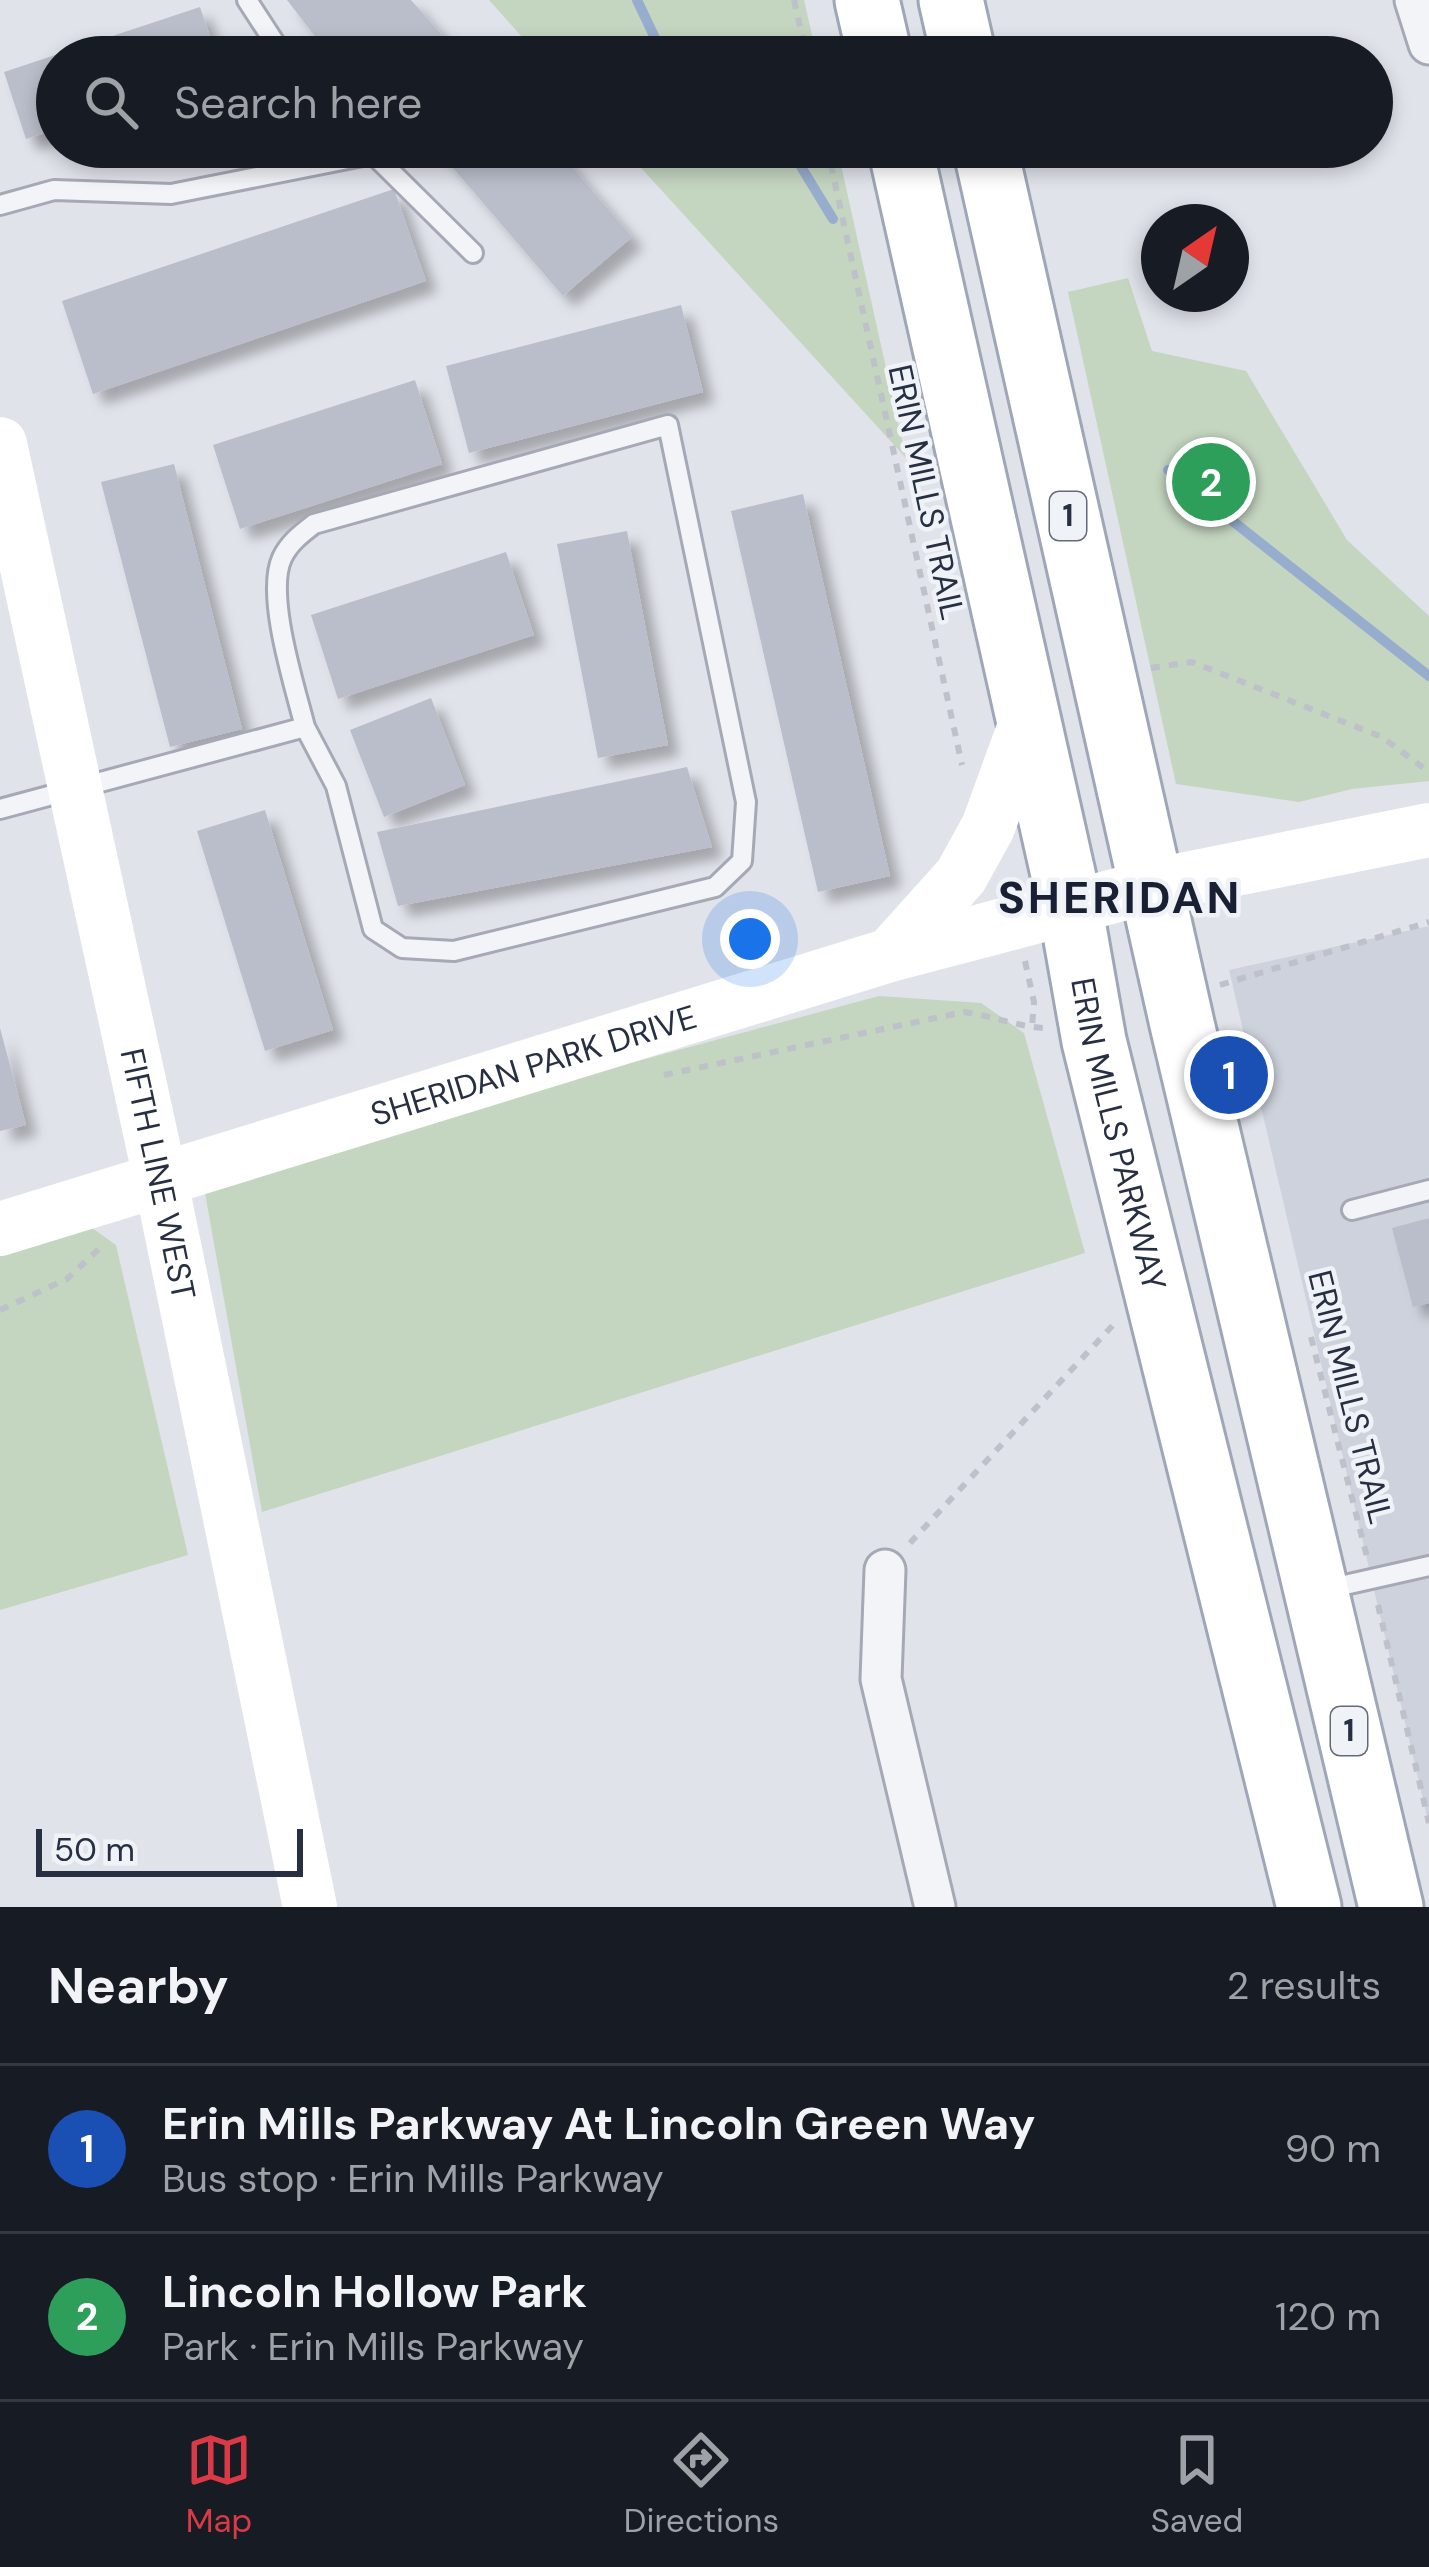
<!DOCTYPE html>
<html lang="en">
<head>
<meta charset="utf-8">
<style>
  :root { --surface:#171b24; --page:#242831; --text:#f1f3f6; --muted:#9ea1a6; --line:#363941; --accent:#da3a46 }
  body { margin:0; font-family:"DM Sans",sans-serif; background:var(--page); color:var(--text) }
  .compass { position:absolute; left:1141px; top:204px; width:108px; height:108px; border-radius:50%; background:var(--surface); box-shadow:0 6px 18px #0003; rotate:34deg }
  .scale { position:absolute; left:36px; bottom:30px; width:267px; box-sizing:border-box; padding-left:12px; border:6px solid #272f43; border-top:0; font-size:33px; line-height:42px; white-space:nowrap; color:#272f43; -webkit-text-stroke:9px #eff2f7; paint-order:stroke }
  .you { position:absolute; left:750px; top:939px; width:42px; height:42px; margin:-30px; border:9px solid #fff; border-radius:50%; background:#1a73e8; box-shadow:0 0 0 18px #1a73e833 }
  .badge { display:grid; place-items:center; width:78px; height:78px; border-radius:50%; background:var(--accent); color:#fff; font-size:39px; font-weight:700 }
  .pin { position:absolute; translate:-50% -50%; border:6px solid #fff; box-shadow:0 3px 12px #0006 }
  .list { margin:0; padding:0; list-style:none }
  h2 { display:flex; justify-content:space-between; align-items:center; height:156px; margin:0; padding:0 48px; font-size:51px }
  h2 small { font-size:39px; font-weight:400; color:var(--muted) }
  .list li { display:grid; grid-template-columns:78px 1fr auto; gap:36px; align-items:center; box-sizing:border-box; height:168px; padding:0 48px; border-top:3px solid var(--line) }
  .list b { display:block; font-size:45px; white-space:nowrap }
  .list p { margin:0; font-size:39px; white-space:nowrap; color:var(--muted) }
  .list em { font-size:39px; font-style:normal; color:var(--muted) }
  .icon { flex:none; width:66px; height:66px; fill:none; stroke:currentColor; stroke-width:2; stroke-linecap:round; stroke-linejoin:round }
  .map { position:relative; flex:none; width:1429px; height:1907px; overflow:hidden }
  .search { position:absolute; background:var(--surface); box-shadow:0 6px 18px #0003; left:36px; right:36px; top:36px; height:132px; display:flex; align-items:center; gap:30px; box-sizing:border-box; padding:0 42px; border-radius:66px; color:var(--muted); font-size:45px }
  .sheet { height:492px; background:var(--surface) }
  nav { display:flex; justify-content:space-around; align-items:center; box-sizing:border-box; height:168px; border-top:3px solid var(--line); background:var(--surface); font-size:33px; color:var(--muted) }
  nav a { display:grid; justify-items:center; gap:6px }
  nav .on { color:var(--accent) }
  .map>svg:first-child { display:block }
  .built { fill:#cdd2dc }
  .green { fill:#c4d5c0 }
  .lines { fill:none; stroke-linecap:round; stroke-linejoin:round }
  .stream { stroke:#97adcd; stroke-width:10 }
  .building { fill:#b9beca; filter:url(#shadow) }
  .lane-casing { stroke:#a5a9b5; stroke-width:24 }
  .street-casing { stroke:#a5a9b5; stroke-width:45 }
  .primary-casing { stroke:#9ea6b7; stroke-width:69 }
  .path { stroke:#bec1c9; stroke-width:6; stroke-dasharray:9 9; stroke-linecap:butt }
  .lane { stroke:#f3f4f8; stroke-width:18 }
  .street { stroke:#f3f4f8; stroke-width:39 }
  .secondary { stroke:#fff; stroke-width:54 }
  .primary { stroke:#fff; stroke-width:63 }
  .labels { text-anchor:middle; stroke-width:9; stroke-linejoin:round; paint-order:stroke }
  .shield { fill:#eff2f7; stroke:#636a79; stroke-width:3 }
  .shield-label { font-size:30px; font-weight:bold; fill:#272f43 }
  .street-label { font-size:33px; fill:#272f43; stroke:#eff2f7 }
  .district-label { font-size:45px; font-weight:bold; letter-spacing:3px; fill:#192034; stroke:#eff2f7 }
</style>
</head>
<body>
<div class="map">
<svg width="1429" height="1907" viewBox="0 0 1429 1907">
  <defs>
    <filter id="shadow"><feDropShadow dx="11" dy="11" stdDeviation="6" flood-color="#0004"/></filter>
  </defs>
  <rect width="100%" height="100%" fill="#e0e3ea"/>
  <path class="built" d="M1429 926V1825L1229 970Z"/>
  <path class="green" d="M489 0H804L817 57H540Z
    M622 147H837L906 458Z
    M1128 278 1152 351 1246 371 1347 540 1429 616V781L1352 789 1299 802 1176 784 1068 292Z
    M879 996 981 1003 1024 1033 1085 1253 262 1512 205 1193 226 1172Z
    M92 1228 116 1245 188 1555 0 1610V1241Z"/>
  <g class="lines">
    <path class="stream" d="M637 0 664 57
      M789 147 833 219
      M1168 470 1429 676"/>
  </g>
  <path class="building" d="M287 0H411L450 44 428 57H331Z
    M200 7 217 57H57V129L26 139 4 72Z
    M435 147H555L632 237 563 296Z
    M394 189 426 281 93 394 62 301Z
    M681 305 703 392 469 453 446 366Z
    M415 380 442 464 240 529 213 445Z
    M174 464 242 729 170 747 101 482Z
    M803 494 890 876 818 892 731 511Z
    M627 531 668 745 598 758 557 544Z
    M506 552 534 635 338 699 311 615Z
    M431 698 465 785 384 817 350 730Z
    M687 767 712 847 398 906 377 832Z
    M265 810 333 1030 265 1051 197 831Z
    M0 1028 26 1125 0 1131Z
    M1429 1218V1303L1413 1307 1392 1228Z"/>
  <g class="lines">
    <defs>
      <path id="lane" d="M247 0 284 57
        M0 205 54 190 171 194 373 154 473 253
        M0 809 305 727C295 687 265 595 282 558 289 543 301 534 314 524L668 425 746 802 742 861 715 887 454 951 402 948 373 929 336 786 305 727
        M1352 1210 1429 1190
        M1327 1589 1429 1566"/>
      <path id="street" d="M1415 0 1429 44
        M885 1570 881 1679 935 1907"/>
      <g id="primary">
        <path d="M867 0 880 57"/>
        <path d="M951 0 964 57"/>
        <path id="s3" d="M900 147 1070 905 1094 1041 1309 1907"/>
        <path d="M985 147 1182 1024 1391 1907"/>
      </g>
    </defs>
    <use href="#lane" class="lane-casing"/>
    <use href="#street" class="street-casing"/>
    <use href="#primary" class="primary-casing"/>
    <path class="path" d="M794 0 807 57
      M827 147 962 765
      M1151 668 1192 662 1382 737 1429 772
      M1025 961 1034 1002 1032 1027
      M1220 985 1429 922
      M664 1075 964 1012C992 1016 1016 1026 1044 1028
      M0 1310 67 1279 102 1246
      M1311 1337 1367 1557
      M910 1543 1114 1324
      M1378 1605 1429 1823"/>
    <use href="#lane" class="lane"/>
    <use href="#street" class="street"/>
    <g class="secondary">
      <path id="s1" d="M0 444 161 1182 310 1907"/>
      <path d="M890 955 961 876 988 827 1027 720"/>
      <path id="s2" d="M0 1229 890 955 1152 886 1429 830"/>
    </g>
    <use href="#primary" class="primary"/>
  </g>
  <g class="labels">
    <g class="shield">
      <rect x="1050" y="492" width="36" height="48" rx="9"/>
      <rect x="1331" y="1707" width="36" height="48" rx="9"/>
    </g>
    <g class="shield-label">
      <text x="1068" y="526">1</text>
      <text x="1349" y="1741">1</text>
    </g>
    <g class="street-label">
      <text transform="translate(927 492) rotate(78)" y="12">ERIN MILLS TRAIL</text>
      <text dy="12" stroke="none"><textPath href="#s2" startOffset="558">SHERIDAN PARK DRIVE</textPath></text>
      <text dy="12" stroke="none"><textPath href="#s3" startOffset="1011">ERIN MILLS PARKWAY</textPath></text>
      <text dy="12" stroke="none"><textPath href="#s1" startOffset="747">FIFTH LINE WEST</textPath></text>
      <text transform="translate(1351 1397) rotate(76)" y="12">ERIN MILLS TRAIL</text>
    </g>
    <g class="district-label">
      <text x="1120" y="913">SHERIDAN</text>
    </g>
  </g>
</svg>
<svg class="compass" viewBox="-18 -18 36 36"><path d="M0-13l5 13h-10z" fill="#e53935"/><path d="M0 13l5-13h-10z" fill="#9ea1a6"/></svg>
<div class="scale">50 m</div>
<div class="you"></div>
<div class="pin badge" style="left:1229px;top:1075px;background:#1a4fb4">1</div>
<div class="pin badge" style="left:1211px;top:482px;background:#2e9e5b">2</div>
<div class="search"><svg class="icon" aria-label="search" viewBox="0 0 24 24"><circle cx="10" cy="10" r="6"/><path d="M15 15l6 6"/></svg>Search here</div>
</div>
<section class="sheet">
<h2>Nearby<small>2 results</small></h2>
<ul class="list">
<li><span class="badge" style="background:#1a4fb4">1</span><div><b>Erin Mills Parkway At Lincoln Green Way</b><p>Bus stop · Erin Mills Parkway</p></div><em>90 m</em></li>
<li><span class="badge" style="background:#2e9e5b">2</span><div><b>Lincoln Hollow Park</b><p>Park · Erin Mills Parkway</p></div><em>120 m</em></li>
</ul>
</section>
<nav>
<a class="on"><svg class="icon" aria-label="map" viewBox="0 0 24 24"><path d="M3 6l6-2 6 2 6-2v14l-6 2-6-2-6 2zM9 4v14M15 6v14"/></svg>Map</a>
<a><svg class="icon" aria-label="directions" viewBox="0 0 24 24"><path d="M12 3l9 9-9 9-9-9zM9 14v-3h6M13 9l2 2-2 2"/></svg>Directions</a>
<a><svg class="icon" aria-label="saved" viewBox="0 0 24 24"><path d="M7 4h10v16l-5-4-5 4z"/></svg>Saved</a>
</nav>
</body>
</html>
